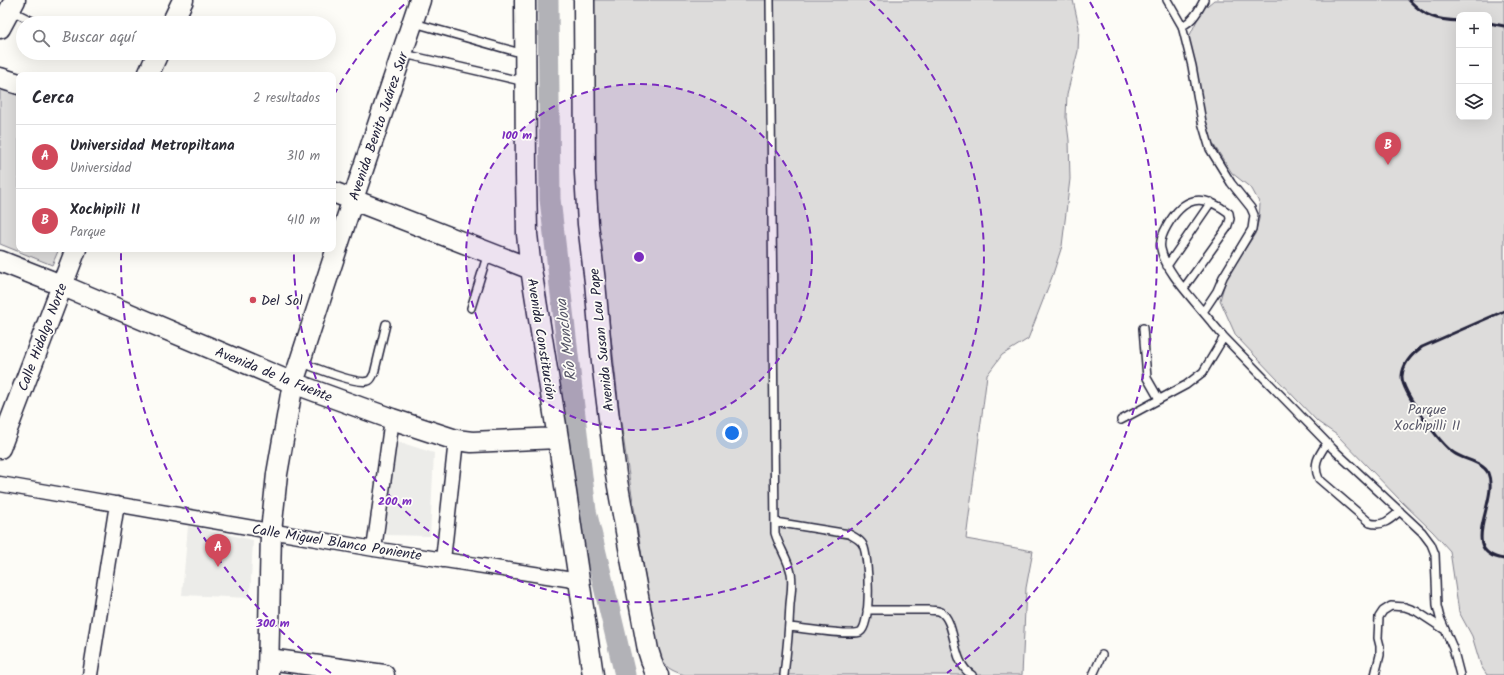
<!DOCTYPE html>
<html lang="es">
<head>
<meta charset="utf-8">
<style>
  :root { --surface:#fff; --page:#f7f7f7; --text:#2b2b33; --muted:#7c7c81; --line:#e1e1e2; --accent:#d1495b }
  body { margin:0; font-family:Kalam,sans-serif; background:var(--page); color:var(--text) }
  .controls { position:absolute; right:12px; top:12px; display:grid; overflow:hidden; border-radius:8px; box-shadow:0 4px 16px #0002 }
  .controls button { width:36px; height:36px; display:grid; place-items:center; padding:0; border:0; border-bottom:1px solid var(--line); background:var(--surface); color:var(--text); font:20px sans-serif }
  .you { position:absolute; left:732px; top:433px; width:14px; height:14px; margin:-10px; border:3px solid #fff; border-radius:50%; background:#1a73e8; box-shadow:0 0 0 6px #1a73e833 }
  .badge { display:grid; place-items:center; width:26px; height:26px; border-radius:50%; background:var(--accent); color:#fff; font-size:13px; font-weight:700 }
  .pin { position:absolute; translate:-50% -33px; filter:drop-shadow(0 1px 2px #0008) }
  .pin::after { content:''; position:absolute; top:21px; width:14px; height:12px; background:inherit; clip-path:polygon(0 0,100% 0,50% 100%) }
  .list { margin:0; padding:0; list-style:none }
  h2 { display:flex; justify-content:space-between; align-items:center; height:52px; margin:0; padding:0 16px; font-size:17px }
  h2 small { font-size:13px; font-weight:400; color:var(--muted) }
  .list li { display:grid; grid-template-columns:26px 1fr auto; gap:12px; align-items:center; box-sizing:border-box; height:64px; padding:0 16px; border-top:1px solid var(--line) }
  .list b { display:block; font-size:15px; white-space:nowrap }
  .list p { margin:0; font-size:13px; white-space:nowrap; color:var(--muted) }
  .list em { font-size:13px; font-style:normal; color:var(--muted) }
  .icon { flex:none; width:22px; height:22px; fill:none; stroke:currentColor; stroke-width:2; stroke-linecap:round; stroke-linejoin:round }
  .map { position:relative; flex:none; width:1504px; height:675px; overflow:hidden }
  .search { position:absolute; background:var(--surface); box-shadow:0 4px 16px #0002; left:16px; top:16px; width:320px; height:44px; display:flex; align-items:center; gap:10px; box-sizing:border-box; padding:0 14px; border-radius:22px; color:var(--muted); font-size:15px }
  .panel { position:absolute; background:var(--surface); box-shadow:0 4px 16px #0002; left:16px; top:72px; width:320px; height:180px; border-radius:8px }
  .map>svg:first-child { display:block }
  .built { fill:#ecece9 }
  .green { fill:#dddcdb; stroke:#807f8b; fill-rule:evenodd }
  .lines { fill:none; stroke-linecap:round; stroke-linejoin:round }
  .river { stroke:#b2b2b7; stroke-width:21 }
  .lane-casing { stroke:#22223b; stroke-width:10 }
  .street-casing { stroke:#22223b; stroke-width:17 }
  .secondary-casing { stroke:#22223b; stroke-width:23 }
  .lane { stroke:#fdfcf7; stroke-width:7 }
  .street { stroke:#fdfcf7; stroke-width:14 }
  .secondary { stroke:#fdfcf7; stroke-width:20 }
  .rail { stroke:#22223b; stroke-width:3 }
  .ring { fill:none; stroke:#7b2cbf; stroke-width:2; stroke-dasharray:7 5 }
  .poi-dot { fill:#d1495b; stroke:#fdfcf7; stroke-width:1.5 }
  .labels { text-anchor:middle; stroke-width:3.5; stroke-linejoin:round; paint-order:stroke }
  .street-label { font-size:14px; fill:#22223b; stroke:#fdfcf7 }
  .poi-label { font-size:14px; fill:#22223b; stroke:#fdfcf7; text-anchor:start }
  .park-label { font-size:14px; fill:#5a5a6b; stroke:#fdfcf7 }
  .water-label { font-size:15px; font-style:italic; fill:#545466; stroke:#fdfcf7 }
  .centre { fill:#7b2cbf; stroke:#fdfcf7; stroke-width:2 }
  .ring-label { font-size:12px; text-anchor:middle; font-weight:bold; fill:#7b2cbf; stroke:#fdfcf7; stroke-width:3.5; stroke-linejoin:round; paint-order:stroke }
</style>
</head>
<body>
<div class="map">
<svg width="1504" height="675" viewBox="0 0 1504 675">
  <rect width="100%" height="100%" fill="#fdfcf7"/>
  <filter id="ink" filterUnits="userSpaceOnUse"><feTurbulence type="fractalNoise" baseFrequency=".025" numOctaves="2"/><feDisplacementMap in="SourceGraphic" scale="8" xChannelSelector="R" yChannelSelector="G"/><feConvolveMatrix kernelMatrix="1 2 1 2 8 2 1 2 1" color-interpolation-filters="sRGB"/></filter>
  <g filter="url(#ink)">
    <path class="built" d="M393 440 434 453 430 536 386 535Z
      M188 526 253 540 250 598 182 595Z"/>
    <path class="green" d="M593 0H1073L1079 27 1078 51 1067 94 1066 117 1069 140 1070 179 1062 246 1052 277 1028 339 1002 355 987 375 966 539 1033 551 1026 588 1022 675H685C668 670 662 665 657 648L631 489 620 416 599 230 595 169Z
      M1214 0H1504V675H1487L1481 666 1472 636 1459 612 1450 551 1433 532 1401 501 1337 435 1318 422 1236 336 1220 300 1227 276 1255 234 1259 219 1260 204 1252 189 1232 173 1206 133 1188 39 1202 10ZM1459 15H1489V117H1459Z
      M0 88 19 94V249H59L52 265 0 244Z"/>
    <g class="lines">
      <path class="river" d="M548 0 550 199 586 511 625 675"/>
      <defs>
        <path id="lane" d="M770 0 775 533C779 547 788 559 791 573 793 583 791 594 790 604 789 628 787 651 784 675
          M1167 0 1182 26
          M1204 0C1199 10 1193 21 1182 26L1192 66 1202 122 1210 149 1231 183 1251 208 1254 215 1252 229 1223 277 1217 291 1203 312 1224 337 1333 449 1422 532 1431 544 1435 554 1437 606 1440 618 1453 648 1460 675
          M10 10 36 23
          M414 23 524 54
          M404 54 525 82
          M1167 266 1211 202
          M1184 288 1227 228 1230 219 1229 213C1202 193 1184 196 1167 226 1163 233 1159 241 1161 249 1165 270 1190 296 1203 312
          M471 308 488 253
          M1143 328 1147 378 1159 399
          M300 362C313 367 357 385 368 381 372 380 372 376 374 374L386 324
          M1121 420 1186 385 1203 372 1224 337
          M1327 443C1319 455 1312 464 1319 479L1370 523C1383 527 1391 519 1400 511
          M775 522 849 534C854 537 860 539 863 545 869 557 872 625 860 632 852 636 801 628 789 627
          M867 610H929C933 611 938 610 941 612 957 623 951 663 972 675
          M1093 675 1102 655
          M1375 675 1380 655V646L1378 638 1379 617 1383 611 1391 606 1405 607 1416 611 1445 630"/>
        <path id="street" d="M0 484 374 549 579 581
          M374 549 392 419
          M443 560 456 440
          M90 675 117 504"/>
        <path id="secondary" d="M525 0 526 175 527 234 531 269 558 438 593 675
          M584 0 585 173 588 224 595 282 602 362 616 475 627 537 648 650 654 669 658 675
          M172 23 183 0
          M0 28 15 0
          M148 75 158 53
          M0 78 19 84
          M333 192 531 269
          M0 261 61 285 293 383 392 419 456 440 472 442 558 438
          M0 448 76 249
          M269 659 384 675
          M268 675 271 532 277 474 293 383 353 199 420 0"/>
      </defs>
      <use href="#lane" class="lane-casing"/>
      <use href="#street" class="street-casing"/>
      <use href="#secondary" class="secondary-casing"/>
      <use href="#lane" class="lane"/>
      <use href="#street" class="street"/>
      <use href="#secondary" class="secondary"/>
      <path class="rail" d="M1409 0C1425 17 1437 20 1459 21
        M1489 23 1504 26
        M1504 311 1422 347C1412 354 1403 363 1402 376 1401 391 1441 445 1454 453 1464 460 1483 462 1488 473 1500 501 1456 552 1504 559"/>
    </g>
  </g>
  <circle cx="639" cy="257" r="173" fill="#7b2cbf" fill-opacity=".12"/>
  <g class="ring">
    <circle cx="639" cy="257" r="173"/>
    <path d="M334 95A345 345 0 0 1 408 1M870 1A345 345 0 1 1 294 251"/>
    <path d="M331 673A518 518 0 0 1 121 252M1090 2A518 518 0 0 1 947 673"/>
  </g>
  <circle class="poi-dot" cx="253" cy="300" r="4"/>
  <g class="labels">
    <g class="street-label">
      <text transform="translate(378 126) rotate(-71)" y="5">Avenida Benito Juárez Sur</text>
      <text transform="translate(42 337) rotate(-69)" y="5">Calle Hidalgo Norte</text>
      <text transform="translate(542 339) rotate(81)" y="5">Avenida Constitución</text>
      <text transform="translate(601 340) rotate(-96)" y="5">Avenida Susan Lou Pape</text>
      <text transform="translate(274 374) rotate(22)" y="5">Avenida de la Fuente</text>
      <text transform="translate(337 542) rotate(9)" y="5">Calle Miguel Blanco Poniente</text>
    </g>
    <g class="poi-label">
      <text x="261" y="305">Del Sol</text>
    </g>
    <g class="park-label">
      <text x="1427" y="414">Parque<tspan x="1427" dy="16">Xochipilli II</tspan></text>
    </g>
    <g class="water-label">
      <text transform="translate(566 340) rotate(-97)" y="5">Río Monclova</text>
    </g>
  </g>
  <circle cx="639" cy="257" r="6" class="centre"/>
  <g class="ring-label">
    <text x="517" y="139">100 m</text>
    <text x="395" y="505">200 m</text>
    <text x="273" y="627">300 m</text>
  </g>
</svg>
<div class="controls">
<button>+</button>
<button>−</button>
<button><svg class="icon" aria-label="layers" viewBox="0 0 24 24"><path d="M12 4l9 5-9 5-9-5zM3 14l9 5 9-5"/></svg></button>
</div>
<div class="you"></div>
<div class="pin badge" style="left:218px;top:567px">A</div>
<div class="pin badge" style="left:1388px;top:165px">B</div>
<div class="search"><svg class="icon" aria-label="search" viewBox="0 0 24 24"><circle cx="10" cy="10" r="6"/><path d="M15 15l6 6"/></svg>Buscar aquí</div>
<section class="panel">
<h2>Cerca<small>2 resultados</small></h2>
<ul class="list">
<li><span class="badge">A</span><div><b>Universidad Metropiltana</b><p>Universidad</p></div><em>310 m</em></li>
<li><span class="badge">B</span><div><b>Xochipili II</b><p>Parque</p></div><em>410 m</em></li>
</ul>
</section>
</div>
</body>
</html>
